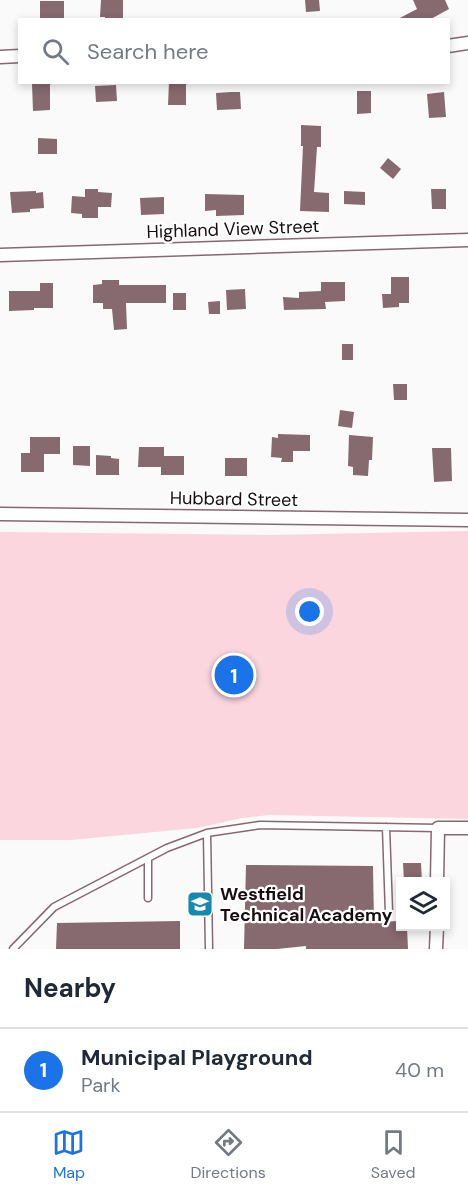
<!DOCTYPE html>
<html lang="en">
<head>
<meta charset="utf-8">
<style>
  :root { --surface:#fff; --page:#f6f6f7; --text:#1f2937; --muted:#747a83; --line:#e0e1e3; --accent:#1a73e8 }
  body { margin:0; font-family:"DM Sans",sans-serif; background:var(--page); color:var(--text) }
  .controls { position:absolute; right:18px; bottom:18px; display:grid; overflow:hidden; border-radius:0px; box-shadow:0 3px 9px #0003 }
  .controls button { width:54px; height:54px; display:grid; place-items:center; padding:0; border:0; border-bottom:2px solid var(--line); background:var(--surface); color:var(--text); font:30px sans-serif }
  .you { position:absolute; left:310px; top:612px; width:21px; height:21px; margin:-15px; border:4px solid #fff; border-radius:50%; background:#1a73e8; box-shadow:0 0 0 9px #1a73e833 }
  .badge { display:grid; place-items:center; width:39px; height:39px; border-radius:50%; background:var(--accent); color:#fff; font-size:20px; font-weight:700 }
  .pin { position:absolute; translate:-50% -50%; border:3px solid #fff; box-shadow:0 2px 6px #0006 }
  .list { margin:0; padding:0; list-style:none }
  h2 { display:flex; justify-content:space-between; align-items:center; height:78px; margin:0; padding:0 24px; font-size:26px }
  h2 small { font-size:20px; font-weight:400; color:var(--muted) }
  .list li { display:grid; grid-template-columns:39px 1fr auto; gap:18px; align-items:center; box-sizing:border-box; height:84px; padding:0 24px; border-top:2px solid var(--line) }
  .list b { display:block; font-size:22px; white-space:nowrap }
  .list p { margin:0; font-size:20px; white-space:nowrap; color:var(--muted) }
  .list em { font-size:20px; font-style:normal; color:var(--muted) }
  .icon { flex:none; width:33px; height:33px; fill:none; stroke:currentColor; stroke-width:2; stroke-linecap:round; stroke-linejoin:round }
  .map { position:relative; flex:none; width:468px; height:949px; overflow:hidden }
  .search { position:absolute; background:var(--surface); box-shadow:0 3px 9px #0003; left:18px; right:18px; top:18px; height:66px; display:flex; align-items:center; gap:15px; box-sizing:border-box; padding:0 21px; border-radius:0px; color:var(--muted); font-size:22px }
  .sheet { height:162px; background:var(--surface) }
  nav { display:flex; justify-content:space-around; align-items:center; box-sizing:border-box; height:84px; border-top:2px solid var(--line); background:var(--surface); font-size:16px; color:var(--muted) }
  nav a { display:grid; justify-items:center; gap:3px }
  nav .on { color:var(--accent) }
  .map>svg:first-child { display:block }
  .green { fill:#fbd6df }
  .building { fill:#876970 }
  .lines { fill:none; stroke-linecap:round; stroke-linejoin:round }
  .lane-casing { stroke:#86686f; stroke-width:9 }
  .street-casing { stroke:#86686f; stroke-width:15 }
  .lane { stroke:#fff; stroke-width:6 }
  .street { stroke:#fff; stroke-width:12 }
  .labels { text-anchor:middle; stroke-width:4.5; stroke-linejoin:round; paint-order:stroke }
  .street-label { font-size:18px; fill:#180d10; stroke:#fff }
  .poi-label { font-size:18px; font-weight:bold; fill:#180d10; stroke:#fff; text-anchor:start }
</style>
</head>
<body>
<div class="map">
<svg width="468" height="949" viewBox="0 0 468 949">
  <rect width="100%" height="100%" fill="#fafafa"/>
  <path class="green" d="M468 531V819L269 815 242 818 197 828 71 840H0V532L271 535Z"/>
  <path class="building" d="M101 0H123V18L105 20V17H100Z
    M305 0H319L320 11 306 12Z
    M413 0H445L449 9 429 20H396L417 9Z
    M40 1H64V19L40 20Z
    M169 82H186V105H168Z
    M32 84H50V110L33 111Z
    M116 85 117 101 96 102 95 86Z
    M357 91H371V113L357 114Z
    M231 92H240L241 109 217 110 216 93Z
    M444 92 446 117 429 118 427 94Z
    M301 125 321 126V147H317L314 192 329 193V212L300 211 303 146H301Z
    M38 138 57 139V154H38Z
    M388 158 401 169 393 179 380 168Z
    M85 189H98V192L112 193 111 207H98V218H82V214L71 213 72 196 85 197Z
    M431 189H446V209H432Z
    M36 191V193L43 192 44 208 30 209V212L12 213 10 192Z
    M344 191 365 192V205L344 204Z
    M205 194 244 195V215L216 216V210L205 211Z
    M164 197V214L141 215 140 198Z
    M391 277H409V303H399V307L383 308 382 294H391Z
    M102 280H119V285H166V303H126L127 329 114 330 112 309H103V303H93V285L102 284Z
    M321 282H345V301L325 302 326 309 284 310 283 297 299 298V292L321 291Z
    M40 283H53V308H34V310L9 311V291H40Z
    M245 289 246 309 227 310 226 290Z
    M173 293H186V310H173Z
    M220 301V314H209L208 302Z
    M342 344H353V360H342Z
    M393 384H407V400H394Z
    M340 410 354 412 352 428 338 426Z
    M278 434 310 435V451H293V462H281L282 458 271 457 272 437 278 438Z
    M349 435 373 437 372 460H369L368 476 353 475V467L348 466Z
    M30 437H60V454H44V472H21V453H30Z
    M73 446H90V466L73 465Z
    M139 447H164V456H184V475H161V467H138Z
    M432 448H451L452 481 434 482Z
    M96 455 111 456V458L119 459V475H96Z
    M225 458H247V476H225Z
    M403 863H421L422 882H404Z
    M246 865 373 866 374 922 400 921V927H407L408 949H306V946L277 949H244Z
    M180 921V949H56L57 923Z"/>
  <g class="lines">
    <defs>
      <path id="lane" d="M386 827 389 913
        M207 833 209 949
        M148 858V898
        M13 949 54 907 167 848 207 833 260 825 438 828"/>
      <path id="street" d="M448 46 468 43
        M0 57 20 56
        M0 255 468 240
        M0 514 468 520
        M437 882 438 828H468
        M436 949 437 926"/>
    </defs>
    <use href="#lane" class="lane-casing"/>
    <use href="#street" class="street-casing"/>
    <use href="#lane" class="lane"/>
    <use href="#street" class="street"/>
  </g>
  <defs>
    <symbol id="school-square" viewBox="-11 -11 22 22"><rect x="-9" y="-9" width="18" height="18" rx="4" fill="#168aae" stroke="#fff"/><path d="M0-5L7-2L0 1L-7-2ZM-4 1L0 2.5L4 1V4Q0 6-4 4Z" fill="#fff"/></symbol>
  </defs>
  <g fill-rule="evenodd">
    <use href="#school-square" x="185" y="889" width="30" height="30"/>
  </g>
  <g class="labels">
    <g class="street-label">
      <text transform="translate(233 229) rotate(-2)" y="6">Highland View Street</text>
      <text transform="translate(234 499) rotate(1)" y="6">Hubbard Street</text>
    </g>
    <g class="poi-label">
      <text x="220" y="900">Westfield<tspan x="220" dy="21">Technical Academy</tspan></text>
    </g>
  </g>
</svg>
<div class="controls">
<button><svg class="icon" aria-label="layers" viewBox="0 0 24 24"><path d="M12 4l9 5-9 5-9-5zM3 14l9 5 9-5"/></svg></button>
</div>
<div class="you"></div>
<div class="pin badge" style="left:234px;top:675px">1</div>
<div class="search"><svg class="icon" aria-label="search" viewBox="0 0 24 24"><circle cx="10" cy="10" r="6"/><path d="M15 15l6 6"/></svg>Search here</div>
</div>
<section class="sheet">
<h2>Nearby<small></small></h2>
<ul class="list">
<li><span class="badge">1</span><div><b>Municipal Playground</b><p>Park</p></div><em>40 m</em></li>
</ul>
</section>
<nav>
<a class="on"><svg class="icon" aria-label="map" viewBox="0 0 24 24"><path d="M3 6l6-2 6 2 6-2v14l-6 2-6-2-6 2zM9 4v14M15 6v14"/></svg>Map</a>
<a><svg class="icon" aria-label="directions" viewBox="0 0 24 24"><path d="M12 3l9 9-9 9-9-9zM9 14v-3h6M13 9l2 2-2 2"/></svg>Directions</a>
<a><svg class="icon" aria-label="saved" viewBox="0 0 24 24"><path d="M7 4h10v16l-5-4-5 4z"/></svg>Saved</a>
</nav>
</body>
</html>
